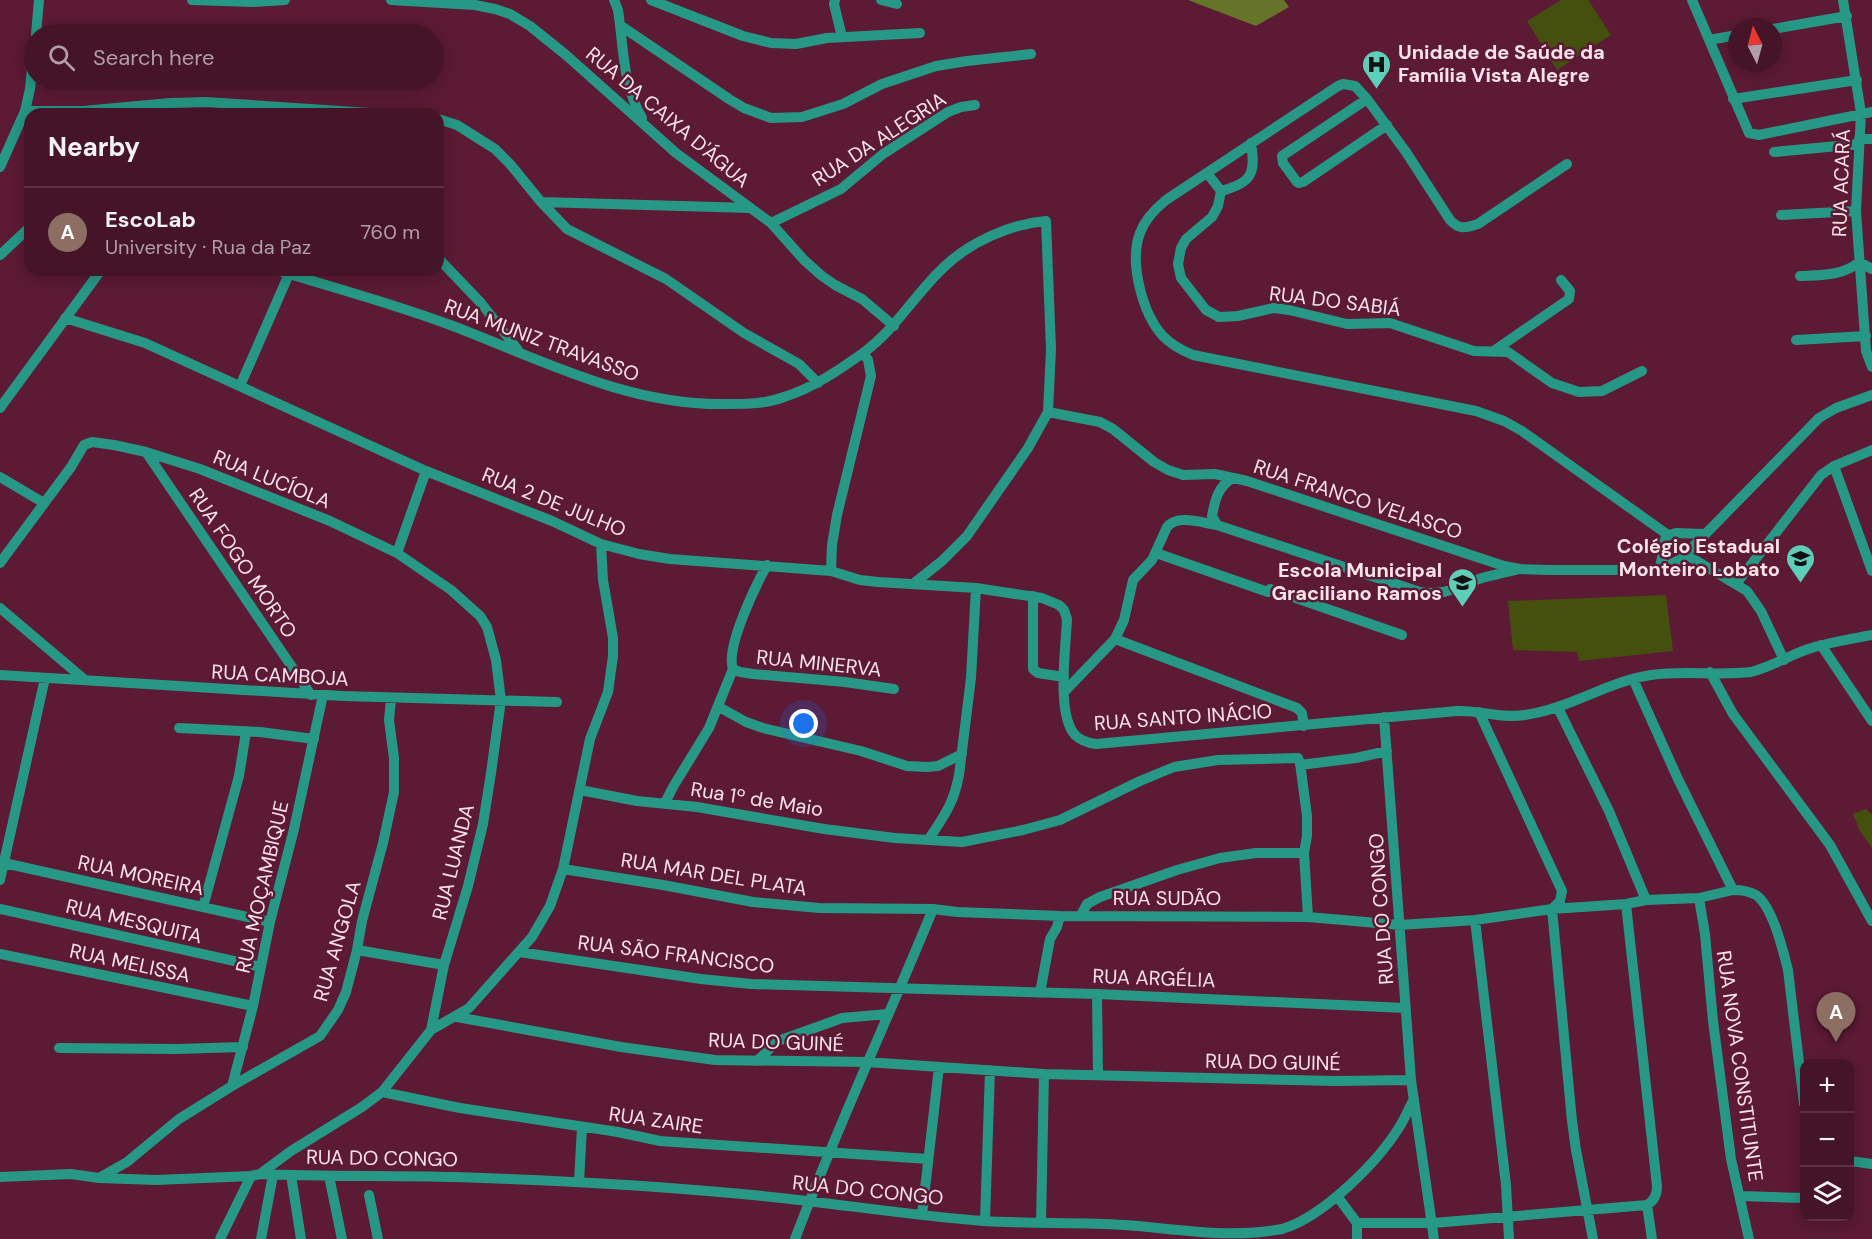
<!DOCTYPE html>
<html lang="en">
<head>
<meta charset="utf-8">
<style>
  :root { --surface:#451428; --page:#4f2134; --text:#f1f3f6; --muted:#b09ea8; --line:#5d3345; --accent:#8c9099 }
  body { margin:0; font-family:"DM Sans",sans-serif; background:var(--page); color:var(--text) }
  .controls { position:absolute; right:18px; bottom:18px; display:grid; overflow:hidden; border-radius:12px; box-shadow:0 3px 15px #0003 }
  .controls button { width:54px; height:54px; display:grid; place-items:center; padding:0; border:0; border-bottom:2px solid var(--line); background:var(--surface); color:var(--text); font:30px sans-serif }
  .compass { position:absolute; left:1728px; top:18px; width:54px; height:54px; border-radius:50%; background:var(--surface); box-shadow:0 3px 15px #0003; rotate:354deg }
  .you { position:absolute; left:804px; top:724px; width:21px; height:21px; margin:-15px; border:4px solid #fff; border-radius:50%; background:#1a73e8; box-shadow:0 0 0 9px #1a73e833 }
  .badge { display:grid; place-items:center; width:39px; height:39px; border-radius:50%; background:var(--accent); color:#fff; font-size:20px; font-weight:700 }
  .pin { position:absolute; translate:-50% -50px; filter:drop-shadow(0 2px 3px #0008) }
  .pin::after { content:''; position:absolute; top:32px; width:21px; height:18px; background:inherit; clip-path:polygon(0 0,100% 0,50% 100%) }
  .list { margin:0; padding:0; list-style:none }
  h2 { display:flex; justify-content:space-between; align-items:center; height:78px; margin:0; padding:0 24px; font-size:26px }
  h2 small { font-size:20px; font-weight:400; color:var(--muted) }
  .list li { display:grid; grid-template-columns:39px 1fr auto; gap:18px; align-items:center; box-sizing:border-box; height:90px; padding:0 24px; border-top:2px solid var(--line) }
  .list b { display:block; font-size:22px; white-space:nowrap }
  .list p { margin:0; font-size:20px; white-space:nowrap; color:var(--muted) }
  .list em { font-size:20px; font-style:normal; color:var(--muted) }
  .icon { flex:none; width:33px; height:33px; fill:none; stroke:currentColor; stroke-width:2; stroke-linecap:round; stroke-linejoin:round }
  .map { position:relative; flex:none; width:1872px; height:1239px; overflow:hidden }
  .search { position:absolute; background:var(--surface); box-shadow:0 3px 15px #0003; left:24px; top:24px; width:420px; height:66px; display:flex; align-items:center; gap:15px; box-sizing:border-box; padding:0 21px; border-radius:33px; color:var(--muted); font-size:22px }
  .panel { position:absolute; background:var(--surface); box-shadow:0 3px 15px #0003; left:24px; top:108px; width:420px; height:168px; border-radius:18px }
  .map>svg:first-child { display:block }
  .green { fill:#45500f }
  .forest { fill:#667429 }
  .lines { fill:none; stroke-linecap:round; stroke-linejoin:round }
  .minor { stroke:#269885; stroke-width:10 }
  .labels { text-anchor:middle; stroke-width:5; stroke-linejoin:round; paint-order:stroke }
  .poi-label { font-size:20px; font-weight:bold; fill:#fde3ea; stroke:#5c1a35; text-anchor:end }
  .street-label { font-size:20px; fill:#fde3ea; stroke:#5c1a35 }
</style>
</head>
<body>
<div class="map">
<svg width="1872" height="1239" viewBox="0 0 1872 1239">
  <rect width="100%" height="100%" fill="#5c1a35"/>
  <path class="green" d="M1561 0H1588L1611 35 1557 70 1527 21Z
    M1666 595 1673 651 1579 661 1577 652 1513 650 1508 601Z
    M1866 809 1872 815V848L1860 831 1853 814Z"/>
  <path class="forest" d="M1188 0H1284L1289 7 1256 26Z"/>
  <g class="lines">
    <path class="minor" d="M192 0 253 2 285 0
      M391 0 475 5 495 9 510 14 530 26 566 55 676 153 771 223 804 260 822 276 835 285 862 299 894 326
      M614 0 618 10C624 49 622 83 642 118
      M651 0 743 36 771 43 796 44 827 38 920 33
      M835 0 834 4 842 37
      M881 0 897 4
      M1692 0 1749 133 1759 135 1872 112
      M1843 0 1861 113 1856 211 1866 351 1872 367
      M621 26 729 99 744 108 771 118 802 117 843 104 882 84 936 66 967 61 1031 54
      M1773 29 1847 16
      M36 34 39 0
      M1709 40 1737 35
      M1367 99 1282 156 1283 163 1297 182 1299 183 1303 182 1387 125
      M1733 99 1857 80
      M25 111H83L170 103 206 102 385 114
      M235 114 242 111 254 114
      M438 119 457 125 495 149 510 164 541 202 567 229 666 279 744 333 799 364 818 383
      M1859 139H1872
      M1774 152 1859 144
      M1567 164 1478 224C1466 228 1459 230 1450 220L1406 152 1367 99 1355 86 1343 84 1338 86 1166 200C1155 209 1145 219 1140 233 1129 262 1142 312 1162 335 1170 344 1181 350 1193 355L1476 411 1504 421 1522 431 1668 535
      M0 167 25 111 30 89 34 49
      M1207 173 1221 191 1218 206 1212 217 1186 239 1181 248 1178 264 1181 278 1206 310 1219 317 1238 316 1274 308 1289 310 1347 324 1390 323 1474 351 1508 352 1552 383 1579 392 1602 391 1642 371
      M1221 191C1252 183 1256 173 1251 143
      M541 202 750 208
      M1781 215 1856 211
      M771 223 841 189 883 154 948 112 961 107 975 105
      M0 255 30 227
      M438 258 481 303 518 350
      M276 270C335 288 395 304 453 326 542 360 629 406 726 404 746 404 766 404 784 397 813 388 839 370 863 353 896 329 915 294 944 267 970 242 1010 224 1046 221L1051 349 1048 412 1028 448 967 536 942 561 913 584
      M1800 276C1821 275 1843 276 1859 262L1872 269
      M65 318 145 343 426 471 552 521 601 544 639 554 670 559 831 571 860 580 878 582 976 588 1042 598 1059 605 1064 610 1067 619C1066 647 1056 714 1075 735 1081 741 1088 743 1096 744L1457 711C1480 710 1501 719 1525 715 1569 709 1606 682 1651 675 1684 670 1718 676 1751 672 1771 667 1788 656 1808 649 1829 642 1851 639 1872 635
      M1796 340 1866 336
      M1495 350 1569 299 1570 291 1561 280
      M240 386 289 274
      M0 408 101 270
      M1048 412 1100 422 1113 429 1154 462 1168 470 1183 475 1215 474 1247 481 1504 566 1520 569 1549 570H1659L1681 559 1819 418 1836 408 1872 395
      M146 452 311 695
      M1834 466 1872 571
      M0 477 44 503
      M1217 525 1212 516C1215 500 1218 486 1233 478
      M397 553 426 471
      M1156 553 1268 592
      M1685 554 1747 591 1761 611 1784 660
      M0 563 71 467 84 445 92 442 114 445 146 452 200 469 330 521 397 553 451 590 480 616 487 627 496 660 501 700 491 773 483 824 468 886 444 965 431 1030
      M767 565C756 585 725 648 733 669L740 672 753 674 845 682 894 689
      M1659 570 1664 550 1663 543 1668 535 1676 533 1705 534
      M831 571 832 545 837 515 871 376 868 360 863 353
      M1736 584 1821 475 1834 466 1872 450
      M1270 589 1402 635
      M1033 596V669L1038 673 1064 677
      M0 608 85 680
      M1115 639 1297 708 1302 713 1304 726
      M1821 645 1872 721
      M1710 672 1733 714 1830 845 1872 921
      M0 675 343 696 557 702
      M1064 692 1115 639 1124 620 1133 580 1152 560 1167 527C1178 514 1202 523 1217 525L1420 592C1447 596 1456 587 1479 579 1492 575 1504 573 1516 570
      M719 707 746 722 763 728 861 751 907 766 927 767 938 766 962 754
      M1558 708 1609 811 1646 900
      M1479 712 1562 891 1560 901 1552 909 1572 1121 1576 1150 1593 1239
      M1384 717 1411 1080 1434 1239
      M179 728 260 732 314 739
      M1300 765 1356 758 1387 751
      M580 790 637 801 697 807 824 829 895 838 962 842 1023 830 1060 820 1140 781 1174 767 1218 760 1298 758 1300 763 1307 816V836L1304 853 1308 917
      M665 803 673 787 709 728 733 669
      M929 839C944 816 954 803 959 775L971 678 976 588
      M4 863 270 922
      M563 869 663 885 753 902 819 908 933 909 957 912 1060 916 1308 917 1400 925 1475 920 1552 909 1626 904 1646 900 1699 898 1733 890 1678 779 1633 679
      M0 880 45 678
      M1733 890C1741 890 1749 891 1756 895 1773 907 1783 951 1788 970L1804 1104
      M1699 898 1705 934 1713 1021 1731 1159 1749 1239
      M203 907 239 776 246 732
      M0 909 261 967
      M1081 915 1087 904 1100 897 1177 870 1220 858 1256 853H1304
      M1475 920 1506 1185 1509 1239
      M357 950 444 965
      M519 952 701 979 751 984 1097 994 1405 1008
      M0 954 253 1006
      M1040 993 1050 939 1057 927 1060 916
      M1097 994 1098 1075
      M457 1017 621 1047 715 1060 866 1062 1044 1074 1335 1081 1411 1080
      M59 1048 177 1049 243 1047
      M757 1061 778 1041 831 1022 842 1018 888 1014
      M232 1086 253 1006 270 922 294 829 323 695
      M382 1092 460 1108 618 1132 660 1141 928 1159
      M1850 1161 1872 1164
      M260 1174 291 1151 362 1107 382 1092 431 1030 469 1008 532 937 550 906 563 869 590 739 608 692 613 656V638L603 580 601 544
      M291 1175 301 1239
      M329 1176 342 1239
      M0 1177 71 1174 99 1178 156 1180 251 1176
      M99 1178 127 1162 179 1119 232 1086 320 1036 338 1010 346 992 357 950 362 921 383 843 394 792V758L389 720 391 699
      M579 1182 582 1127
      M369 1195 378 1239
      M1337 1196 1357 1223
      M1740 1196 1804 1198
      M1647 1205 1652 1239
      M922 1215 939 1067
      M985 1221 990 1070
      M1041 1223 1044 1074
      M1357 1223H1433L1647 1205C1654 1201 1657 1194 1657 1186L1626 904
      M220 1239 251 1176 260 1174C325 1177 390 1175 455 1177 551 1180 647 1185 742 1194 823 1201 903 1215 984 1221 1031 1224 1078 1222 1125 1225 1178 1229 1229 1239 1282 1229 1323 1217 1378 1162 1400 1126 1405 1118 1409 1108 1414 1099
      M261 1239 273 1175
      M795 1239C837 1127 888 1019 933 909
      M1357 1239V1223"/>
  </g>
  <defs>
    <symbol id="hospital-pin" viewBox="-11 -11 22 30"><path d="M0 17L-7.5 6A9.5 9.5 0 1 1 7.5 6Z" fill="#5dceb8" stroke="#5c1a35"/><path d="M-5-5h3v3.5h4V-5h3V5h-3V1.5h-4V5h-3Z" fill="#111"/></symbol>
    <symbol id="school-pin" viewBox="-11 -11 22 30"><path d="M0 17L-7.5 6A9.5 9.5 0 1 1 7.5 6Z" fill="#5dceb8" stroke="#5c1a35"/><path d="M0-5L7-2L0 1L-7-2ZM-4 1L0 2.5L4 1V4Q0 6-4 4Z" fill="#111"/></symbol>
  </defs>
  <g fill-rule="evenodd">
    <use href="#hospital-pin" x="1360" y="48" width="33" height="45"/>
    <use href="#school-pin" x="1784" y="542" width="33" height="45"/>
    <use href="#school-pin" x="1446" y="566" width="33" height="45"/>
  </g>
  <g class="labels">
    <g class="poi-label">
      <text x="1398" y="59" text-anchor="start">Unidade de Saúde da<tspan x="1398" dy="23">Família Vista Alegre</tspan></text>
      <text x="1780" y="553">Colégio Estadual<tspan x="1780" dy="23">Monteiro Lobato</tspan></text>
      <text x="1442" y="577">Escola Municipal<tspan x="1442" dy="23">Graciliano Ramos</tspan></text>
    </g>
    <g class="street-label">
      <text transform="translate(668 117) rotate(40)" y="7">RUA DA CAIXA D'ÁGUA</text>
      <text transform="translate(879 139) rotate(-33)" y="7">RUA DA ALEGRIA</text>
      <text transform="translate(1841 183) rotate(-88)" y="7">RUA ACARÁ</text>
      <text transform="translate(1335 301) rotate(7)" y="7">RUA DO SABIÁ</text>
      <text transform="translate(542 340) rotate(20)" y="7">RUA MUNIZ TRAVASSO</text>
      <text transform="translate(272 479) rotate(22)" y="7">RUA LUCÍOLA</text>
      <text transform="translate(1358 499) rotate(18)" y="7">RUA FRANCO VELASCO</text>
      <text transform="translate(554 502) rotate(22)" y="7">RUA 2 DE JULHO</text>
      <text transform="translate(243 563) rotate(56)" y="7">RUA FOGO MORTO</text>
      <text transform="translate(819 663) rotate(6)" y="7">RUA MINERVA</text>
      <text transform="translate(280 675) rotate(3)" y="7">RUA CAMBOJA</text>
      <text transform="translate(1183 717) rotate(-4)" y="7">RUA SANTO INÁCIO</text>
      <text transform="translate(757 799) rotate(9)" y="7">Rua 1º de Maio</text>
      <text transform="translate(453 862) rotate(-76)" y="7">RUA LUANDA</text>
      <text transform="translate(714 874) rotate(9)" y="7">RUA MAR DEL PLATA</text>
      <text transform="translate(141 875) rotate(12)" y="7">RUA MOREIRA</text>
      <text transform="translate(262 887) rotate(-77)" y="7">RUA MOÇAMBIQUE</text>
      <text x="1167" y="905">RUA SUDÃO</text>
      <text transform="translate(1381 909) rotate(-94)" y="7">RUA DO CONGO</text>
      <text transform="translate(134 921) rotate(13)" y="7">RUA MESQUITA</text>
      <text transform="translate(337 941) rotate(-74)" y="7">RUA ANGOLA</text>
      <text transform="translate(676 954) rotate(7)" y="7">RUA SÃO FRANCISCO</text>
      <text transform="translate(130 963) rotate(12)" y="7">RUA MELISSA</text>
      <text transform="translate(1154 978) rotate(2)" y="7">RUA ARGÉLIA</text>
      <text transform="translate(776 1042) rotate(2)" y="7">RUA DO GUINÉ</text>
      <text transform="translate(1273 1062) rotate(1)" y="7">RUA DO GUINÉ</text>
      <text transform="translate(1740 1066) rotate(82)" y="7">RUA NOVA CONSTITUNTE</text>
      <text transform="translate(656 1120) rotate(8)" y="7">RUA ZAIRE</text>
      <text transform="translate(382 1158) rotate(1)" y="7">RUA DO CONGO</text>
      <text transform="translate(868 1190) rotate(6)" y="7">RUA DO CONGO</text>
    </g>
  </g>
</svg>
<div class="controls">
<button>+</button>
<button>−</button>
<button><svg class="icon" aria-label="layers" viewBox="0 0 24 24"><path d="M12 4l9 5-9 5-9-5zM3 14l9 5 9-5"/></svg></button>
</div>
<svg class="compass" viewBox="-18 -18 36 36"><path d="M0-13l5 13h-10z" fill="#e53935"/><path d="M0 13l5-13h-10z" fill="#b09ea8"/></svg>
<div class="you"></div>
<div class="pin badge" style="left:1836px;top:1042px;background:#8d6e63">A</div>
<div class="search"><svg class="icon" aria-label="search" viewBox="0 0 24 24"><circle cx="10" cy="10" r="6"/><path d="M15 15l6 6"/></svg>Search here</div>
<section class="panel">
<h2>Nearby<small></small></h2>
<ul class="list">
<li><span class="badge" style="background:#8d6e63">A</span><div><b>EscoLab</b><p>University · Rua da Paz</p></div><em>760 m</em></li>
</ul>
</section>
</div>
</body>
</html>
